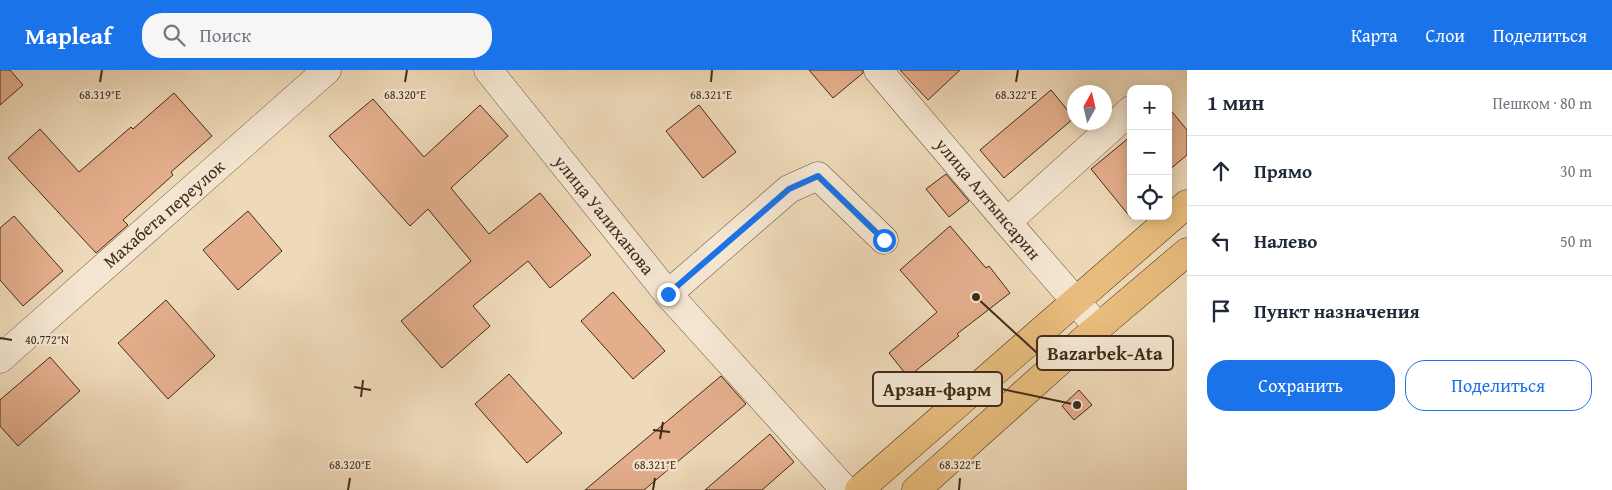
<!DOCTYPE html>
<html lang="ru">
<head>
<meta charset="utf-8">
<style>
  :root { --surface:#fff; --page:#f6f6f7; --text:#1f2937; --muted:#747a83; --line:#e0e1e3; --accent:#1a73e8 }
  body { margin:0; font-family:"Gentium Book Plus",serif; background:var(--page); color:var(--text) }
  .controls { position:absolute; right:15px; top:15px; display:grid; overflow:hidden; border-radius:10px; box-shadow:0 2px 12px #0003 }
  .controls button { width:45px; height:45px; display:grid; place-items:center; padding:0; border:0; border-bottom:1px solid var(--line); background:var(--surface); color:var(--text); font:25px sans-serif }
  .compass { position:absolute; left:1067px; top:15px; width:45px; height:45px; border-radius:50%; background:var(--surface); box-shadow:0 2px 12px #0003; rotate:8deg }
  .stop { position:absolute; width:15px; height:15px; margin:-11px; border:4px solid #1a73e8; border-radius:50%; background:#fff }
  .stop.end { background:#1a73e8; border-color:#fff; box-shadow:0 1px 5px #0008 }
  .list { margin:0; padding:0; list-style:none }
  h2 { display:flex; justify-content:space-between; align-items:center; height:65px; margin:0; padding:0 20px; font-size:21px }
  h2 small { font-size:16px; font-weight:400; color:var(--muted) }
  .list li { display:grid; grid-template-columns:32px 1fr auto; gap:15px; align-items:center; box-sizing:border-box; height:70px; padding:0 20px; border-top:1px solid var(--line) }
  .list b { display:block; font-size:19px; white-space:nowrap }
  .list em { font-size:16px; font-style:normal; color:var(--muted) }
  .actions { display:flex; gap:10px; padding:15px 20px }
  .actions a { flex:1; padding:11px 0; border:1px solid var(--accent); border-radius:20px; text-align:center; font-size:18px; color:var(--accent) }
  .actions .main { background:var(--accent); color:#fff }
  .icon { flex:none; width:28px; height:28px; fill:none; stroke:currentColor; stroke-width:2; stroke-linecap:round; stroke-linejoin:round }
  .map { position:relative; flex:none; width:1187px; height:420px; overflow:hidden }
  header { display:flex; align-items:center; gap:30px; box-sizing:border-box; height:70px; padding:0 25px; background:var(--accent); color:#fff }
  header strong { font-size:24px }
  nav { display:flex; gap:28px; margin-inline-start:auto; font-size:18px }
  .search { width:350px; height:45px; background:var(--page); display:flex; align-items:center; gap:12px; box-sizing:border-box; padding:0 18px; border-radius:20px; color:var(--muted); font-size:19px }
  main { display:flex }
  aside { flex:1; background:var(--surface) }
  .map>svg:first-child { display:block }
  .building { fill:#e4ae8d; stroke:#432b1a }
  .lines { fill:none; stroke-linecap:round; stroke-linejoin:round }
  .minor-casing { stroke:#6e5642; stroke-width:29 }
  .major-casing { stroke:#432b1a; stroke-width:29 }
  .minor { stroke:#f4e6d1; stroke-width:28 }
  .major { stroke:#e7bc7c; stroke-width:28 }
  .route { stroke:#1a73e8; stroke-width:6 }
  .ticks { fill:none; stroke:#432b1a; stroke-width:2 }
  .labels { text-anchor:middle; stroke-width:4.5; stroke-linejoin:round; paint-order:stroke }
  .street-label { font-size:18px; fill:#432b1a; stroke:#f4e6d1 }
  .ticks-label { font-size:12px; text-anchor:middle; fill:#432b1a; stroke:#f4e6d1; stroke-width:4.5; stroke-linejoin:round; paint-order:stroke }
  .leader { fill:none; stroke:#432b1a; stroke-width:2 }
  .callout-dot { fill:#432b1a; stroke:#f4e6d1; stroke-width:2 }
  .callout { fill:#f4e6d1; stroke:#432b1a; stroke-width:2 }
  .callout-label { font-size:19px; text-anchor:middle; font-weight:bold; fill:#432b1a }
</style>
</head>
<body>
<header>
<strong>Mapleaf</strong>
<div class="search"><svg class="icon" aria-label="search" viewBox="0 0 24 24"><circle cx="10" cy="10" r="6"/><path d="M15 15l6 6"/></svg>Поиск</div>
<nav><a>Карта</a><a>Слои</a><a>Поделиться</a></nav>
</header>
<main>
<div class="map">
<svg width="1187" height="420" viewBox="0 0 1187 420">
  <rect width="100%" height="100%" fill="#eed9b8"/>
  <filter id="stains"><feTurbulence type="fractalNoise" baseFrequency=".004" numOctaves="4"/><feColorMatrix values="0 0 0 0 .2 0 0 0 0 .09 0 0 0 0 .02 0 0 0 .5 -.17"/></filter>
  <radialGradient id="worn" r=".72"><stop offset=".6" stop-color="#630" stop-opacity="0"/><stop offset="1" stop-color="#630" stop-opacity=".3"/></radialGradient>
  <path class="building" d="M0 0H10L23 15 0 35Z
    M809 0H863V3L833 28Z
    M900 0H960L928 30Z
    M1051 20 1074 48 1004 108 980 80Z
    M174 23 212 66 171 102 173 105 123 150 128 155 96 183 8 88 40 59 79 102 131 57 133 59Z
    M373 29 424 87 480 35 508 66 451 118 489 164 540 123 591 185 550 218 528 191 473 236 490 256 442 298 401 251 471 191 428 139 410 156 329 66Z
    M699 35 736 82 703 108 666 61Z
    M1168 37 1187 60V85L1168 101Z
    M1131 66V148L1091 99Z
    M946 104 969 131 949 147 926 119Z
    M248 141 282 181 238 220 203 180Z
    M14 146 63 201 23 236 0 210V158Z
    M950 156 986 198 989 196 1010 223 957 264 959 266 908 307 889 283 937 242 900 200Z
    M613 222 665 281 633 309 581 251Z
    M166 230 215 286 168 329 118 273Z
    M50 287 80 321 18 376 0 356V330Z
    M509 304 562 363 527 393 475 334Z
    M721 306 746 334 644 420H585Z
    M1079 320 1092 335 1074 350 1062 336Z
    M770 364 794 392 762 420H705Z"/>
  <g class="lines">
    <defs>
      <path id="minor" d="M488 0 668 224 845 420
        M878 0 1007 152 1098 257
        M1007 152 1131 40
        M668 224 789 119 818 106 884 170
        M0 289 327 0"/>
      <path id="major" d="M859 420 1187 134
        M916 420 1088 266 1187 182"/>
    </defs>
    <use href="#minor" class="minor-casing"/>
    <use href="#major" class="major-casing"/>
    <use href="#minor" class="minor"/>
    <use href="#major" class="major"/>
  </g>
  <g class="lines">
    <path class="route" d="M668 224 789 119 818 106 884 170"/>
  </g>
  <path class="ticks" d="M100 12 102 0M405 12 407 0M711 12 712 0M1016 12 1018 0M0 268 12 270M354 317 371 320M361 327 363 310M653 360 670 362M660 369 663 352M348 420 350 408M653 420 655 408M959 420 960 408"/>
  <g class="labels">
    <g class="street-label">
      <text transform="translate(988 129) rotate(50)" y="6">улица Алтынсарин</text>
      <text transform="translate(164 144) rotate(-41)" y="6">Махабета переулок</text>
      <text transform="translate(604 145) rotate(51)" y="6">улица Уалиханова</text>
    </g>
  </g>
  <g class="ticks-label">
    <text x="100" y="29">68.319°E</text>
    <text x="405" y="29">68.320°E</text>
    <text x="711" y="29">68.321°E</text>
    <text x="1016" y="29">68.322°E</text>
    <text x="47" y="274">40.772°N</text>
    <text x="350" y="399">68.320°E</text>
    <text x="655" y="399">68.321°E</text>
    <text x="960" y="399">68.322°E</text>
  </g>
  <path class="leader" d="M976 227L1037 283M1077 335L1002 319"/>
  <g class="callout-dot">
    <circle cx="976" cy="227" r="5"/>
    <circle cx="1077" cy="335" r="5"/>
  </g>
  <g class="callout">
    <rect x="1037" y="266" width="136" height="34" rx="5"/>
    <rect x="873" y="302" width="129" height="34" rx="5"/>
  </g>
  <g class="callout-label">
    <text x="1105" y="290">Bazarbek-Ata</text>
    <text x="937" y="326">Арзан-фарм</text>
  </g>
  <rect width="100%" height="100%" filter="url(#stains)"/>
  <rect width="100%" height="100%" fill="url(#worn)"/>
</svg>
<div class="controls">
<button>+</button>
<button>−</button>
<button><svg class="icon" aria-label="locate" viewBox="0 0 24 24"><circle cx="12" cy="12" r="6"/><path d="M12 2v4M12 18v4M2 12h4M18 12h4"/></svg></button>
</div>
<svg class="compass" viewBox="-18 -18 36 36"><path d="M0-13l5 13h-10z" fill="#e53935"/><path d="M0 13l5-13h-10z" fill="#747a83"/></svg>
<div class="stop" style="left:884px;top:170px"></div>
<div class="stop end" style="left:668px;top:224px"></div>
</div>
<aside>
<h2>1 мин<small>Пешком · 80 m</small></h2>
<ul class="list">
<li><svg class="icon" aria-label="ahead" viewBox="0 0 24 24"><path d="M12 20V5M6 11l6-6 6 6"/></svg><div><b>Прямо</b></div><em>30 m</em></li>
<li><svg class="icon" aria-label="left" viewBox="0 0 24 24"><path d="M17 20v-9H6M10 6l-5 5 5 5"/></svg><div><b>Налево</b></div><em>50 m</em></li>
<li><svg class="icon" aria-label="arrive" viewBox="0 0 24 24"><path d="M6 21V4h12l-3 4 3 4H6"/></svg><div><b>Пункт назначения</b></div></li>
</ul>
<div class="actions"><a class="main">Сохранить</a><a>Поделиться</a></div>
</aside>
</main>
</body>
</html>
